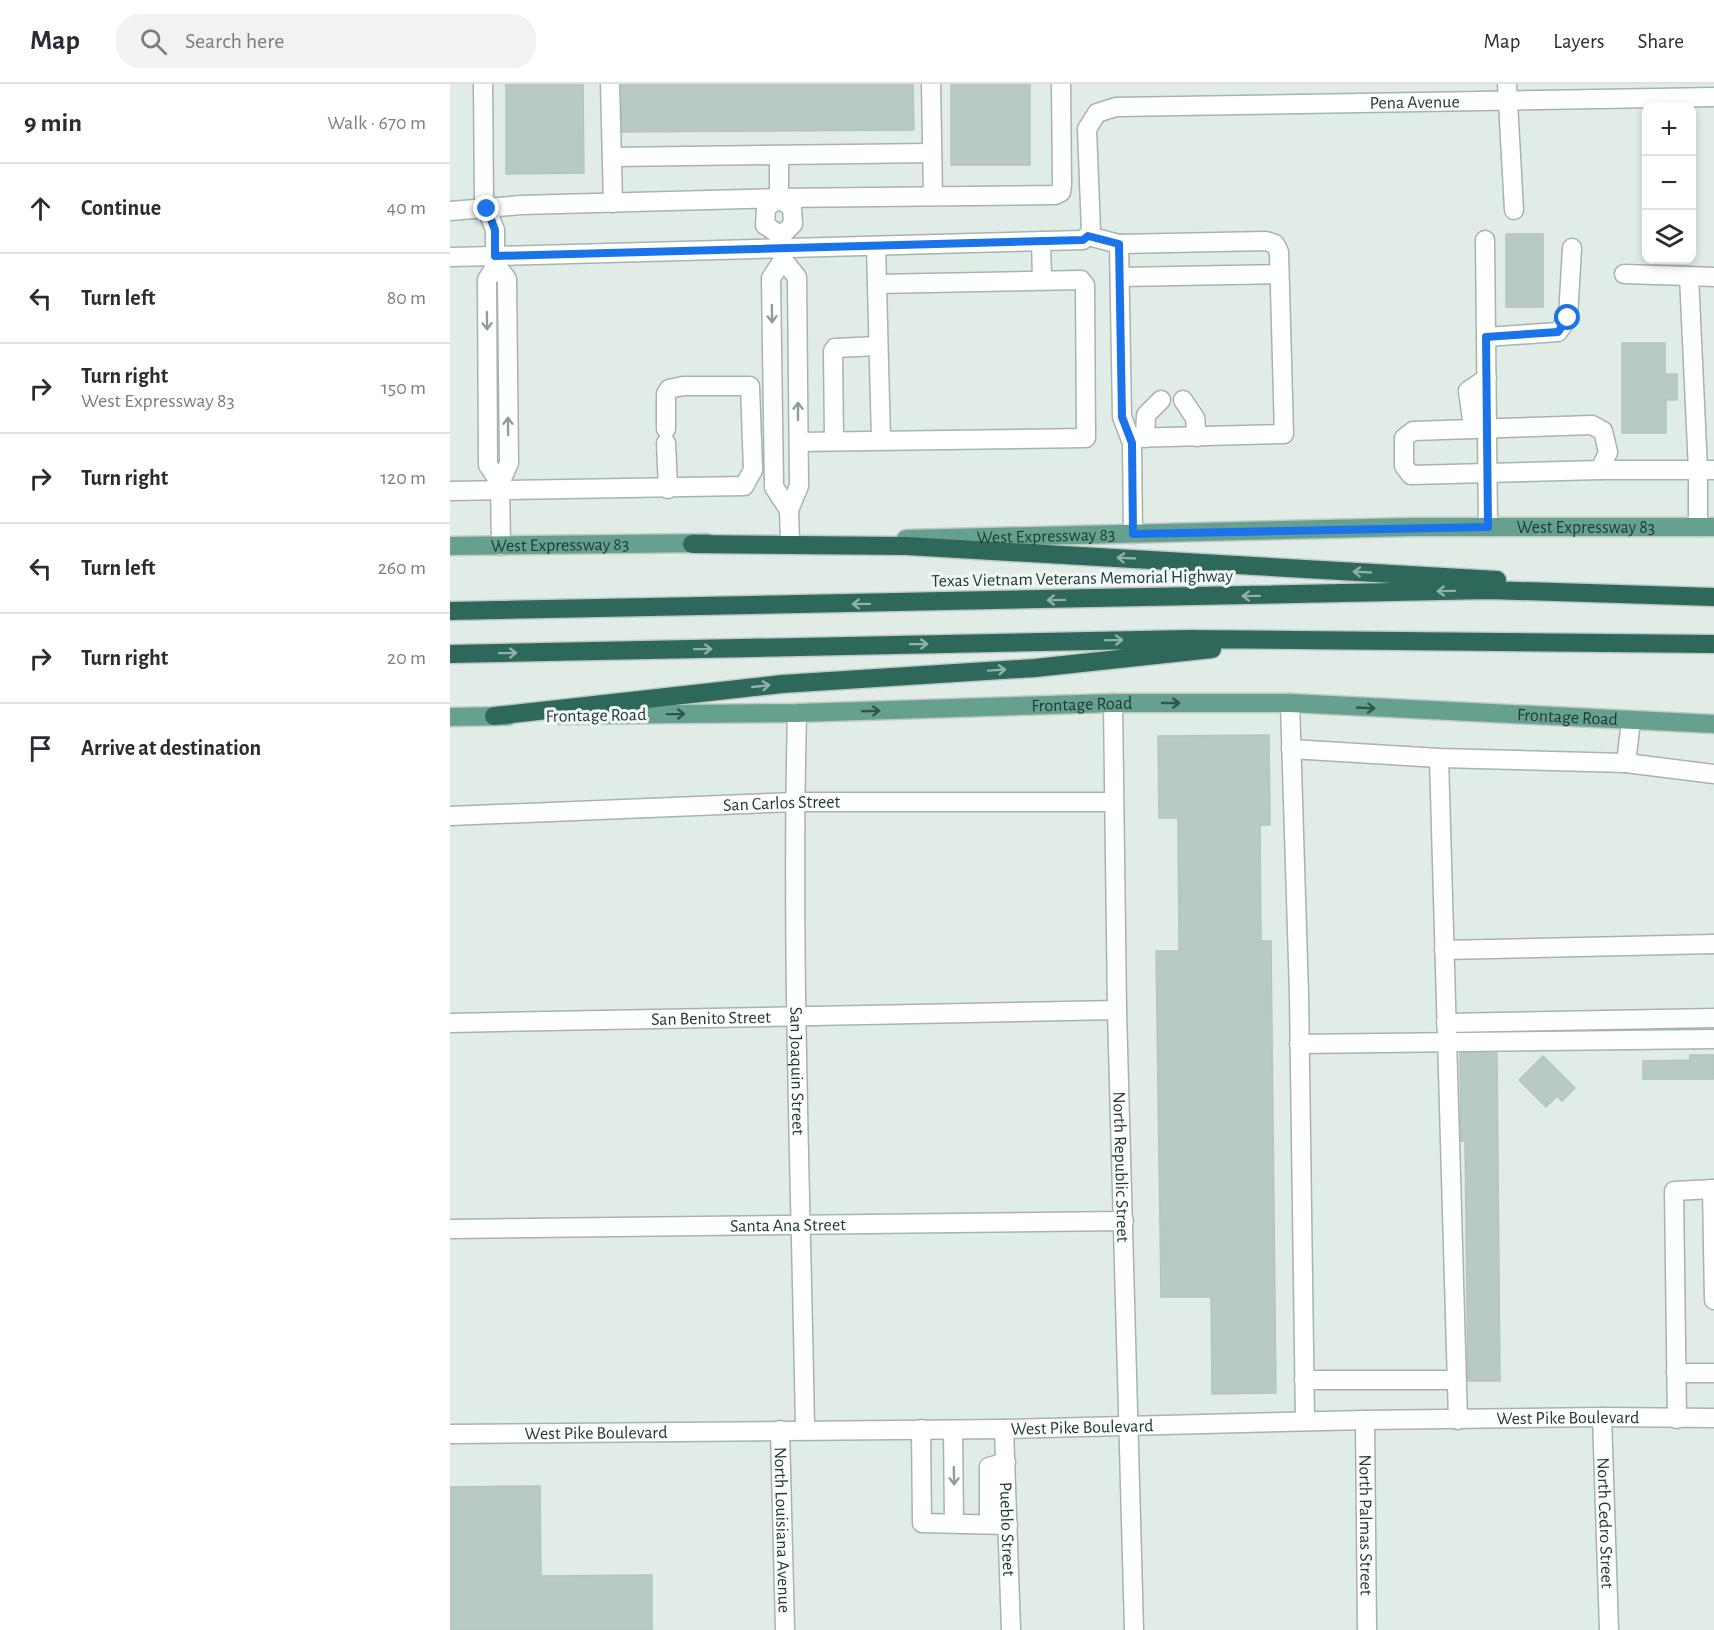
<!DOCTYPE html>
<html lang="en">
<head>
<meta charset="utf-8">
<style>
  :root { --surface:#fff; --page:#f2f2f3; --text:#2b2b33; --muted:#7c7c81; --line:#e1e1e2 }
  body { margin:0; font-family:"Alegreya Sans",sans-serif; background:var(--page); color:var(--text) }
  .controls { position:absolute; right:18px; top:18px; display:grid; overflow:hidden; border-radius:12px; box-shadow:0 3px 9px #0003 }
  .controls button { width:54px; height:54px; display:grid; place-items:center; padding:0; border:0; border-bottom:2px solid var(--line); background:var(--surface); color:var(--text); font:30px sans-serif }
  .stop { position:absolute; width:18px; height:18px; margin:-14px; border:4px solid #1a73e8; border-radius:50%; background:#fff }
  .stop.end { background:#1a73e8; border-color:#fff; box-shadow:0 2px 6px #0008 }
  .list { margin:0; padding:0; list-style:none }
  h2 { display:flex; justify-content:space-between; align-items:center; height:78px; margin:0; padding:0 24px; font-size:26px }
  h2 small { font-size:20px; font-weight:400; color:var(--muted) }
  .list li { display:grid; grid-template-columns:39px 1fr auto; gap:18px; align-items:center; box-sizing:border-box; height:90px; padding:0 24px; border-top:2px solid var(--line) }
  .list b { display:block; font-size:22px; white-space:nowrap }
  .list p { margin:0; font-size:20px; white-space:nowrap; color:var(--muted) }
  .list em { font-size:20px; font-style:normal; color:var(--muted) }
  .icon { flex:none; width:33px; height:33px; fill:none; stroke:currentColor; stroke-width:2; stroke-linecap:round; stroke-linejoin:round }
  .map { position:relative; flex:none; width:1264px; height:1546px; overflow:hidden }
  header { display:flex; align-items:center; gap:36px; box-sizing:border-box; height:84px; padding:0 30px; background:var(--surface); border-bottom:2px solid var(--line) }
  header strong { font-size:28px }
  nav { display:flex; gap:33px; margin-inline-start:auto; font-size:21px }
  .search { width:420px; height:54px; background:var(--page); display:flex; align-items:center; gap:15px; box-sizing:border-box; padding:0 21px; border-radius:24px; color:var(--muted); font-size:22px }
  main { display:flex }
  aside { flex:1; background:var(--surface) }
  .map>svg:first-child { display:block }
  .building { fill:#b9c9c3; stroke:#b4c5bd; stroke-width:1.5 }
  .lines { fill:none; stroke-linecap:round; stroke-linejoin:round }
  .minor-casing { stroke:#a4b4ae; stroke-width:21 }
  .major-casing { stroke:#c1c8c6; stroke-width:21 }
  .highway-casing { stroke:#c1c8c6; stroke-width:21 }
  .minor { stroke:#fff; stroke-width:18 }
  .major { stroke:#66a190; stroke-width:18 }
  .highway { stroke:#2d685b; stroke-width:18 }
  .oneway { stroke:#909e9a }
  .oneway2 { stroke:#90b0a8 }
  .oneway3 { stroke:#32554b }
  .route { stroke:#1a73e8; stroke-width:8 }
  .labels { text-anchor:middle; stroke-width:6; stroke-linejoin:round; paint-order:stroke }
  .street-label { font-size:18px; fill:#213c34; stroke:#f2f8f5 }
</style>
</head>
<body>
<header>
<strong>Map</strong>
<div class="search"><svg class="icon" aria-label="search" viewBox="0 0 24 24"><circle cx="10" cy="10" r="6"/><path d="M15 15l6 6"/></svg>Search here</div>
<nav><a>Map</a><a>Layers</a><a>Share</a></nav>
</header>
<main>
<aside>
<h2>9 min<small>Walk · 670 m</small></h2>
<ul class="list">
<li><svg class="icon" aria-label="ahead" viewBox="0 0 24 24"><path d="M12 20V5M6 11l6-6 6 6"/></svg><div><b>Continue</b></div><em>40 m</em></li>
<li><svg class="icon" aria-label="left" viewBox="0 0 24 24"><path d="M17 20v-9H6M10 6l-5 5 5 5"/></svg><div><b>Turn left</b></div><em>80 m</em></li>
<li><svg class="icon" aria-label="right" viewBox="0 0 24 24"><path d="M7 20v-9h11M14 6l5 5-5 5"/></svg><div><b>Turn right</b><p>West Expressway 83</p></div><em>150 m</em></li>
<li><svg class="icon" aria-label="right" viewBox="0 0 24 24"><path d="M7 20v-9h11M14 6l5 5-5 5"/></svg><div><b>Turn right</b></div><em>120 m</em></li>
<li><svg class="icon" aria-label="left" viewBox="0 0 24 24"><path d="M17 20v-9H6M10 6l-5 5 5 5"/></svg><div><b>Turn left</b></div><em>260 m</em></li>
<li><svg class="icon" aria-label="right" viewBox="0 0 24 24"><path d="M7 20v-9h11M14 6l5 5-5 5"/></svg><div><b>Turn right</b></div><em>20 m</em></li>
<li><svg class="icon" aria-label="arrive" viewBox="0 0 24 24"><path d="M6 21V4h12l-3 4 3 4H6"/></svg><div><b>Arrive at destination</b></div></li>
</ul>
</aside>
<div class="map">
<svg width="1264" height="1546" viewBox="0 0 1264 1546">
  <rect width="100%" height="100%" fill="#e1ece7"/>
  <path class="building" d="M56 0H133L134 89 56 90Z
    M171 0H463L464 46 172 48Z
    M501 0H580V81H501Z
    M1056 150H1093V223H1056Z
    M1172 259H1215V290H1227V316H1216V349H1172Z
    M819 651 820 741H810L811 857H821L826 1309 762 1310 761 1213H711L706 867H729L728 734H709L708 652Z
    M1010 969H1047L1050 1297H1018L1015 1057H1011Z
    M1240 971H1264V995H1193V977L1240 976Z
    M1093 972 1125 1004 1112 1017 1107 1012 1096 1023 1069 996Z
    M90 1402 91 1492 202 1491V1546H0V1403Z"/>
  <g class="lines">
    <defs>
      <g id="minor">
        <path d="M160 0 163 119"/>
        <path d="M481 0 483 112"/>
        <path d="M1057 0 1064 126"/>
        <path d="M329 72V114"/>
        <path d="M162 73 482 69"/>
        <path d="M329 114 316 124 315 141 331 152 333 176 347 193 349 402 339 426 340 458"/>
        <path d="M329 114 342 124 343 140 331 152"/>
        <path d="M0 127 71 121 329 114 605 111 611 108 612 100 611 0"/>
        <path d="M638 152 669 160 672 333 682 359 683 450"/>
        <path d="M1035 156 1038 443"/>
        <path d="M591 157 592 195"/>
        <path d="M669 160 816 157 825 160 829 168 834 350 680 354"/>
        <path d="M426 162 431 356"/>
        <path d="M0 173 45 172V146L34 118 33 0"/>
        <path d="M333 176 321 194 324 403 339 426"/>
        <path d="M46 181 37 196 38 381 50 399"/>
        <path d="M1174 190 1239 192 1248 386V443"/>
        <path d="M1239 192 1264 193"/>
        <path d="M670 193 829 190"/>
        <path d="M1036 253 1108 248 1118 234 1122 164"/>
        <path d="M733 316 745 334 747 353"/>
        <path d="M1142 341 1153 347 1158 368 1150 386 961 391 954 382V354L963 347Z"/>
        <path d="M1023 343 1018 307 1037 294"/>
        <path d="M695 354 696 331 711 316"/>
        <path d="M384 357 383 267 385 264 428 262"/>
        <path d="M349 358 636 354 635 201 631 196 427 200"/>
        <path d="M216 359 218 405"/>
        <path d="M1150 386H1264"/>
        <path d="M0 407 294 402 303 386 300 302H233L219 305 216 310V345"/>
        <path id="s1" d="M51 462 50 399 59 379 57 195 46 181 45 172 633 156 641 148 637 45 647 29 666 23 1264 13"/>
        <path id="s2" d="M663 619 667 926 684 1546"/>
        <path d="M840 619 849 911 855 1337"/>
        <path id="s3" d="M347 629C341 867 351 1107 355 1345"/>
        <path d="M841 665 989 674 1176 679 1264 690"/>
        <path d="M989 674 1008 1336"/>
        <path d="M1176 679 1181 637"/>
        <path id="s4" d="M0 732 345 718H664"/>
        <path d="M994 866 1264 860"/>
        <path id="s5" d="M0 939 667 926"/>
        <path d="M996 939 1264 934"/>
        <path d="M849 960 1264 955"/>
        <path d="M1262 1105 1264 1216"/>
        <path id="s6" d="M0 1145 674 1137"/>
        <path d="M1226 1289H1264"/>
        <path d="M854 1296H1007"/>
        <path id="s7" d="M1152 1333 1159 1546"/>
        <path d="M1227 1335 1224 1107 1264 1105"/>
        <path id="s8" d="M915 1336 917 1546"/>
        <path d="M471 1345 472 1439 558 1441"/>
        <path id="s9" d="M554 1345 561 1546"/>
        <path id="s10" d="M330 1346 335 1546"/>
        <path d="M503 1346 504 1438"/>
        <path id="s11" d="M0 1350 554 1345 915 1336 1152 1333 1264 1334"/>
        <path d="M539 1438V1383L556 1378"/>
      </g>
      <g id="major">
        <path id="s12" d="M456 455 961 443H1264"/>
        <path id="s13" d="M0 462 257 459"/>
        <path id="s14" d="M110 631 347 629 663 619H840L1264 640"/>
        <path d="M0 633 58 632"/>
      </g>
      <path id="highway" d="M242 460 457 462 1047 496
        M0 527 1039 506 1264 513
        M0 570 739 555 1264 560
        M44 632 332 600 585 584 762 565"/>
    </defs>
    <use href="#minor" class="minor-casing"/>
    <use href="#major" class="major-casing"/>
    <use href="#highway" class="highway-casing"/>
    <use href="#minor" class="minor"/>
    <use href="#major" class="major"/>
    <use href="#highway" class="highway"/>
  </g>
  <defs><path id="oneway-shaft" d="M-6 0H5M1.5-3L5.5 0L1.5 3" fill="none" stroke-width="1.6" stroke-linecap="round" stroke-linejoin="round" transform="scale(1.5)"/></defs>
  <g class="oneway">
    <use href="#oneway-shaft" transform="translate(322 230) rotate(89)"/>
    <use href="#oneway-shaft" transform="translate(37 237) rotate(89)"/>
    <use href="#oneway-shaft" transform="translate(348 327) rotate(-90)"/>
    <use href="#oneway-shaft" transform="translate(58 342) rotate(-91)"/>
    <use href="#oneway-shaft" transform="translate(504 1392) rotate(89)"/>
  </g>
  <g class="oneway2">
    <use href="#oneway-shaft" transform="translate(676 474) rotate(-177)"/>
    <use href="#oneway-shaft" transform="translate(912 488) rotate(-177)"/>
    <use href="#oneway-shaft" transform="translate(996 507) rotate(179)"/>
    <use href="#oneway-shaft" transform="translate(801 512) rotate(179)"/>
    <use href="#oneway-shaft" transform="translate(606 516) rotate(179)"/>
    <use href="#oneway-shaft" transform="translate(411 520) rotate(179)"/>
    <use href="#oneway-shaft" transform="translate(664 556) rotate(-1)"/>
    <use href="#oneway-shaft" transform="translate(469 560) rotate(-1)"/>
    <use href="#oneway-shaft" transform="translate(253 565) rotate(-1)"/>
    <use href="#oneway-shaft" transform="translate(58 569) rotate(-1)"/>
    <use href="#oneway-shaft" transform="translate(547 586) rotate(-4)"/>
    <use href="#oneway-shaft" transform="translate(311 602) rotate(-6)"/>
  </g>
  <g class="oneway3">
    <use href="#oneway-shaft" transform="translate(721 619)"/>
    <use href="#oneway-shaft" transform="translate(916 624) rotate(3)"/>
    <use href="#oneway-shaft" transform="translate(421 627) rotate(-2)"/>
    <use href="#oneway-shaft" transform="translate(226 630) rotate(-1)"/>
  </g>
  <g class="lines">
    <path class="route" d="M37 125 45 146V172L633 156 638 152 669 160 672 333 682 359 683 450 1038 443 1036 253 1108 248 1118 234"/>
  </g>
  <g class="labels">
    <g class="street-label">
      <text dy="6" stroke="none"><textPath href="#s1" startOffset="1336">Pena Avenue</textPath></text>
      <text dy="6" stroke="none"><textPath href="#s12" startOffset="680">West Expressway 83</textPath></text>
      <text dy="6" stroke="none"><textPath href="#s12" startOffset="140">West Expressway 83</textPath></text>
      <text dy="6" stroke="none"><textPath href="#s13" startOffset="110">West Expressway 83</textPath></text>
      <text transform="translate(632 494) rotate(-1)" y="6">Texas Vietnam Veterans Memorial Highway</text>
      <text dy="6" stroke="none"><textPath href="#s14" startOffset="522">Frontage Road</textPath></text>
      <text transform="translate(146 631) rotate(-1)" y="6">Frontage Road</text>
      <text dy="6" stroke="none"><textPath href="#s14" startOffset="1008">Frontage Road</textPath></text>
      <text dy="6" stroke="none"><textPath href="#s4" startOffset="332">San Carlos Street</textPath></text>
      <text dy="6" stroke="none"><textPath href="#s5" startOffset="261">San Benito Street</textPath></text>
      <text dy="6" stroke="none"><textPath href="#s3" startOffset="358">San Joaquin Street</textPath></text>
      <text dy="6" stroke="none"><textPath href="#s2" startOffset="464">North Republic Street</textPath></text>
      <text dy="6" stroke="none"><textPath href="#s6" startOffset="338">Santa Ana Street</textPath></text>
      <text dy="6" stroke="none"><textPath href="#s11" startOffset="1118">West Pike Boulevard</textPath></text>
      <text dy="6" stroke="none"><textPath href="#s11" startOffset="632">West Pike Boulevard</textPath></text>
      <text dy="6" stroke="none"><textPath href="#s11" startOffset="146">West Pike Boulevard</textPath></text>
      <text dy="6" stroke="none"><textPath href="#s7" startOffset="106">North Cedro Street</textPath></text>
      <text dy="6" stroke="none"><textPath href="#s8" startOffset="105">North Palmas Street</textPath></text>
      <text dy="6" stroke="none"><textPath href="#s10" startOffset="100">North Louisiana Avenue</textPath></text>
      <text dy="6" stroke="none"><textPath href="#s9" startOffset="100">Pueblo Street</textPath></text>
    </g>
  </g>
</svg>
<div class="controls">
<button>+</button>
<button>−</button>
<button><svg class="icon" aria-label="layers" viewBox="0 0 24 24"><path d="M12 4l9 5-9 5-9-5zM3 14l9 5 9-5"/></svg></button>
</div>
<div class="stop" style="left:1118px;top:234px"></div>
<div class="stop end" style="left:37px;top:125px"></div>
</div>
</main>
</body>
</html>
